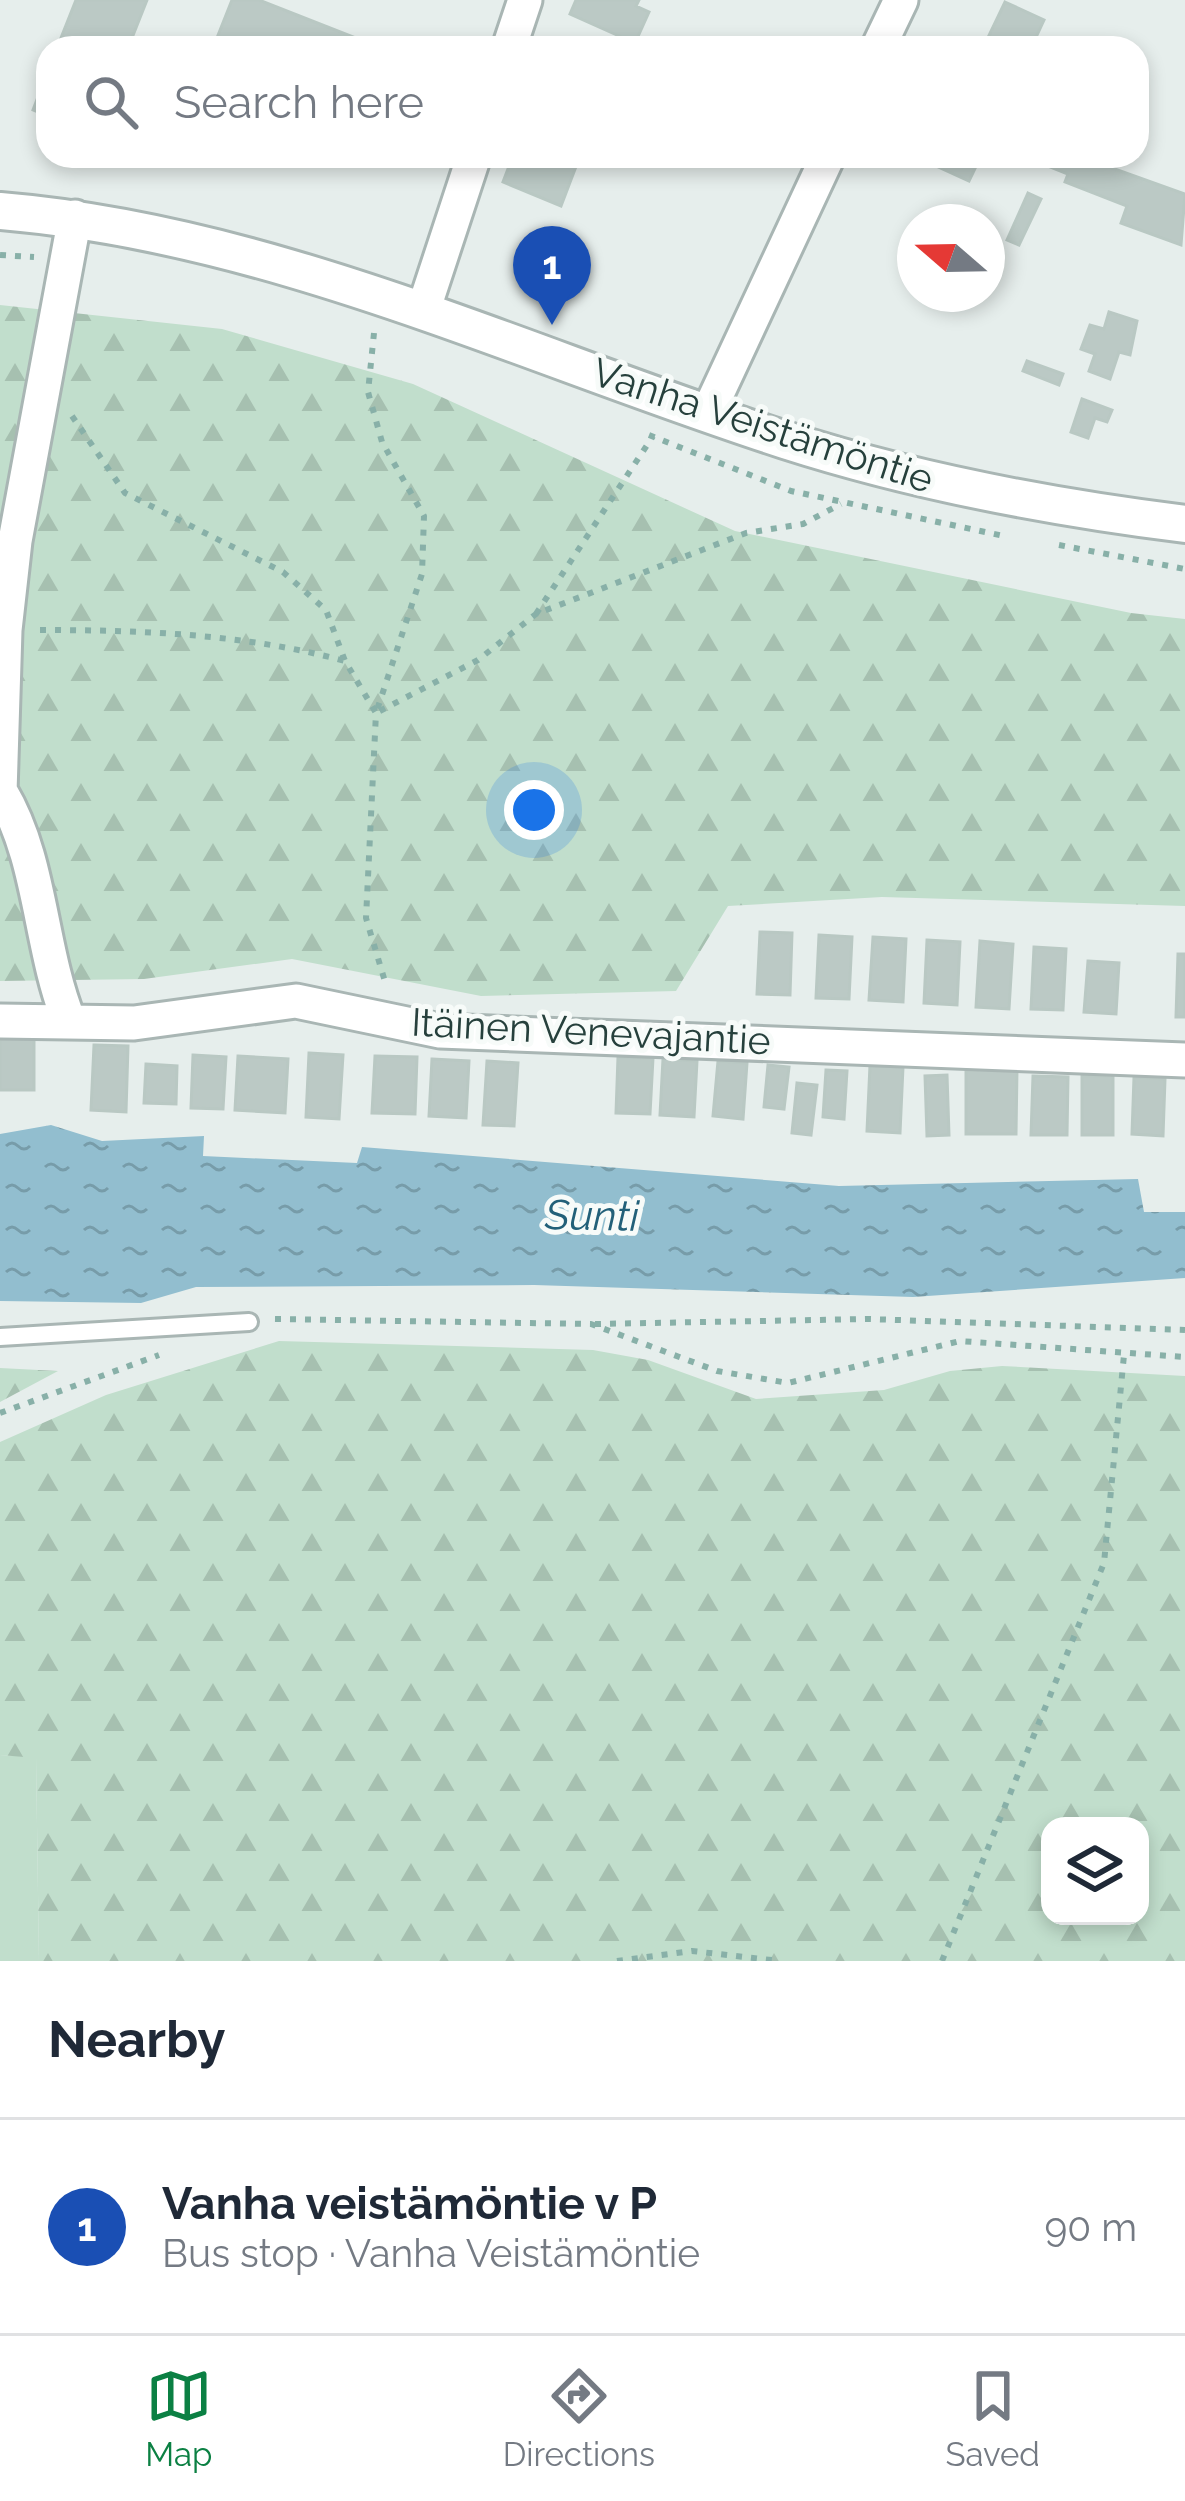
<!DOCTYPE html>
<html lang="en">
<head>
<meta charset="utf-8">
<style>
  :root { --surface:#fff; --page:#f2f2f3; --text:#1f2937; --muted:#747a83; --line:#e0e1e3; --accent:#0b8043 }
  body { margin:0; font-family:Raleway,sans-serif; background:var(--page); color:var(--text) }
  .controls { position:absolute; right:36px; bottom:36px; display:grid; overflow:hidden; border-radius:24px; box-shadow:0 6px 18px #0003 }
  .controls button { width:108px; height:108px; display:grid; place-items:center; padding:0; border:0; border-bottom:3px solid var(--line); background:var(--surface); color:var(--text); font:60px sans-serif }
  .compass { position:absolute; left:897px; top:204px; width:108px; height:108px; border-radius:50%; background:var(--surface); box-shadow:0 6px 18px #0003; rotate:290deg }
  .you { position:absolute; left:534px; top:810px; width:42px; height:42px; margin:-30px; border:9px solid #fff; border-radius:50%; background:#1a73e8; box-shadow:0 0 0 18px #1a73e833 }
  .badge { display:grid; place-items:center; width:78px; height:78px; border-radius:50%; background:var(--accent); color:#fff; font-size:39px; font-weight:700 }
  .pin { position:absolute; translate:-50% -99px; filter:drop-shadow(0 3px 6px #0008) }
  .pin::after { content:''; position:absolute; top:63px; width:42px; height:36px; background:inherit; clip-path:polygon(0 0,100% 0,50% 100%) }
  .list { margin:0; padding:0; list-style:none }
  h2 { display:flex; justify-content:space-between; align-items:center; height:156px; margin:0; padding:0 48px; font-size:51px }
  h2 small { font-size:39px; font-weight:400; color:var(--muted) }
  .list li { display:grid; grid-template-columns:78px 1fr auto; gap:36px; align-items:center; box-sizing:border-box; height:216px; padding:0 48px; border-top:3px solid var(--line) }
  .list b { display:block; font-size:45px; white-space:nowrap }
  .list p { margin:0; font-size:39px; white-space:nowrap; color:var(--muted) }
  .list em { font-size:39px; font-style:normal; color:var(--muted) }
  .icon { flex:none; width:66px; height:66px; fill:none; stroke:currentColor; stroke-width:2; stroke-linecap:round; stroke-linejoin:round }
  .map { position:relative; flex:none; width:1185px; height:1961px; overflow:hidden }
  .search { position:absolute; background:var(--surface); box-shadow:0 6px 18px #0003; left:36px; right:36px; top:36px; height:132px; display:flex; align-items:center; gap:30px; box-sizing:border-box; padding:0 42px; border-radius:36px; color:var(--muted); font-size:45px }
  .sheet { height:372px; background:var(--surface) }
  nav { display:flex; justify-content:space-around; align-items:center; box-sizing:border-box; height:168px; border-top:3px solid var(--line); background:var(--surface); font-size:33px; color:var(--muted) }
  nav a { display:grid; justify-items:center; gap:6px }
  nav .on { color:var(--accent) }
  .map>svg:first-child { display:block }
  .green { fill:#c1decc }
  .forest { fill:url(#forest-firs); fill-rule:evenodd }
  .water { fill:url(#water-ripples) }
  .building { fill:#bbc9c5; stroke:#b9c8c3; stroke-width:3 }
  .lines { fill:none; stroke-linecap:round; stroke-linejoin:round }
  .service-casing { stroke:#a9b6b4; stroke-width:22 }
  .minor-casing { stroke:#a9b6b4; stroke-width:39 }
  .tertiary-casing { stroke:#a9b6b4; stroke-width:42 }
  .path { stroke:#88b0a8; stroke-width:6; stroke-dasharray:6 9; stroke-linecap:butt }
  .service { stroke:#fff; stroke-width:16 }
  .minor { stroke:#fff; stroke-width:33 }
  .tertiary { stroke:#fff; stroke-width:36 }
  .labels { text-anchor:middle; stroke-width:10; stroke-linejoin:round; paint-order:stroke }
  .street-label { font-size:39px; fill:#26403c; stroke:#f7fbf9 }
  .water-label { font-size:42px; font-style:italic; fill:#226079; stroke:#f7fbf9 }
</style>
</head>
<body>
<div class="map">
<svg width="1185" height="1961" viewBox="0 0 1185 1961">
  <defs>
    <pattern id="forest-firs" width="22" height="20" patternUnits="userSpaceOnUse" patternTransform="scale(3)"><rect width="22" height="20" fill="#c1decc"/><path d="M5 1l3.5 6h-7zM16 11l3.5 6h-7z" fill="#a6c0b0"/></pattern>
    <pattern id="water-ripples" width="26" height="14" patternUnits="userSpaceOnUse" patternTransform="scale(3)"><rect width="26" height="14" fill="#92becf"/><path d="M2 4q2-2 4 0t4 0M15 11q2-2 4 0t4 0" fill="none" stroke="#779ca9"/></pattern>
  </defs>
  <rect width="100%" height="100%" fill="#e6eeec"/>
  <path class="green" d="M0 1755 36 1757 39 1961H0Z"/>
  <path class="forest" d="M0 305 222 329 413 384 735 531 1131 613 1185 619V906L882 897 728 906 676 991 481 996 292 959 144 979 0 981Z
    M279 1341 593 1350 648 1360 756 1399 884 1390 950 1371 1002 1366 1185 1376V1961H39L36 1758 0 1755V1442L106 1395ZM1140 1826V1916H1050V1826Z
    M0 1368 58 1371 0 1402Z"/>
  <path class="water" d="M51 1125 102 1141 204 1136 203 1156 357 1163 362 1147 839 1186 1138 1179 1144 1212H1185V1278L913 1297 534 1285 196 1287 141 1303 0 1301V1134Z"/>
  <path class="building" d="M76 0H147L128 48H57Z
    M232 0H259L381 48H213Z
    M576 0H639L636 6 649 12 635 43 570 14Z
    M1005 2 1044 20 1031 48H983Z
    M48 71V116L33 110Z
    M513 156H580L561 206 503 182Z
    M914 156H981L969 181Z
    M1054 156H1101L1098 163 1185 194 1181 245 1121 223 1127 206 1065 182 1068 174 1050 167Z
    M1028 193 1041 199 1019 245 1007 240Z
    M1109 312 1137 321 1130 355 1119 352 1110 379 1089 371 1095 354 1081 349 1090 325 1104 329Z
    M1027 361 1063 374 1059 385 1023 371Z
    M1082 399 1112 410 1107 422 1095 418 1088 438 1071 432Z
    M760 932 792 933 790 995 757 994Z
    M819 935 852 937 849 999 816 998Z
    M873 937 906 939 903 1002 869 1000Z
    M927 940 960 942 957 1005 924 1003Z
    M980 941 1013 944 1009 1009 976 1007Z
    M1034 947 1066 949 1063 1010 1031 1009Z
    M1178 954H1185V1017H1176Z
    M1088 961 1119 963 1116 1014 1084 1012Z
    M0 1036H34V1090H0Z
    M94 1045 128 1046 126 1112 91 1110Z
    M309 1053 343 1055 339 1119 306 1117Z
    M193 1055 226 1057 223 1109 191 1108Z
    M238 1056 288 1059 285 1113 235 1110Z
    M375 1056 417 1057 415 1114 372 1113Z
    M618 1057 653 1058 650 1114 616 1113Z
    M432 1059 469 1061 466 1118 429 1116Z
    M663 1059 697 1061 694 1117 660 1115Z
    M487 1061 518 1063 514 1126 483 1125Z
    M718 1061 747 1063 743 1119 713 1116Z
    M146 1064 177 1066 176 1104 144 1103Z
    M768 1065 789 1067 784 1109 764 1107Z
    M870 1065 903 1067 900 1133 867 1131Z
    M966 1068H1017L1016 1134H966Z
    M826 1070 847 1071 844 1119 823 1117Z
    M947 1075 949 1135 927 1136 925 1076Z
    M1033 1076 1068 1077 1067 1135H1031Z
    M1082 1076H1113V1135H1082Z
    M1134 1077 1165 1079 1163 1136 1132 1134Z
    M797 1083 817 1085 811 1135 792 1133Z"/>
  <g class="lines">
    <defs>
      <path id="service" d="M0 1337 249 1322"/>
      <path id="minor" d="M509 48 525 0
        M878 48 901 0
        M423 311 474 156
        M708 413 828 156
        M1 792C42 861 39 946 69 1021
        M0 793 5 630 15 541 75 217
        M0 1021 134 1023 296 1001 440 1031 1185 1060"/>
      <path id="tertiary" d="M0 211C275 234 525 356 785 440 916 482 1049 507 1185 524"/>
    </defs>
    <use href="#service" class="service-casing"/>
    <use href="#minor" class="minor-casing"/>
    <use href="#tertiary" class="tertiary-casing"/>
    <path class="path" d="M0 255 34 257
      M374 333 368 392 382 442 424 516 422 574 376 713 478 660 536 614 746 533 803 524 841 504
      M72 416 125 493 283 572 326 610 345 661 376 713 366 918 386 985
      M649 435 791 491 1004 536
      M1059 545 1185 569
      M536 614 653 436
      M40 630C143 630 245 634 345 661
      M275 1319 591 1324 717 1371 788 1383 960 1341 1185 1357
      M595 1324 869 1319 1185 1330
      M0 1413 159 1355
      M617 1961 692 1951 780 1961
      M942 1961 1104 1563 1124 1355"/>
    <use href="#service" class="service"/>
    <use href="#minor" class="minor"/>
    <use href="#tertiary" class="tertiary"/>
  </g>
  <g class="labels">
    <g class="street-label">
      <text transform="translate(763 425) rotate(18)" y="14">Vanha Veistämöntie</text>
      <text transform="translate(591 1031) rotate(3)" y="14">Itäinen Venevajantie</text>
    </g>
    <g class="water-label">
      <text transform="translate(592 1215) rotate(1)" y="15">Sunti</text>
    </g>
  </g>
</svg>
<div class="controls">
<button><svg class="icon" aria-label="layers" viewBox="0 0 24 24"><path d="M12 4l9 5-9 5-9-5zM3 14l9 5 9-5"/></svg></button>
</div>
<svg class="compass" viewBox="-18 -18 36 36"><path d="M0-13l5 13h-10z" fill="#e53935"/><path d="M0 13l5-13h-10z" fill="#747a83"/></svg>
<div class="you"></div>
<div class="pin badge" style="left:552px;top:325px;background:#1a4fb4">1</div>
<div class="search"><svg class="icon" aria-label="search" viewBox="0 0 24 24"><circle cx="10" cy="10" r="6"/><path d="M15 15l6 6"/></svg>Search here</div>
</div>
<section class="sheet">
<h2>Nearby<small></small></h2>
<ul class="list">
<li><span class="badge" style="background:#1a4fb4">1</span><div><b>Vanha veistämöntie v P</b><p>Bus stop · Vanha Veistämöntie</p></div><em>90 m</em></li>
</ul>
</section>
<nav>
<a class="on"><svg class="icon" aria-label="map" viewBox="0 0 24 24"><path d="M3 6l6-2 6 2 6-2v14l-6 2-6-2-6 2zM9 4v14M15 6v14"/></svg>Map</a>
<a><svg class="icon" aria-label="directions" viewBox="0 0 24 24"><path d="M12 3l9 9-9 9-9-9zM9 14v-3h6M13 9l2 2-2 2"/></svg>Directions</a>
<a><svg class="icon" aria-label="saved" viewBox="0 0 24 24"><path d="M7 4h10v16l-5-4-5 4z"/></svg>Saved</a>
</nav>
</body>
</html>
